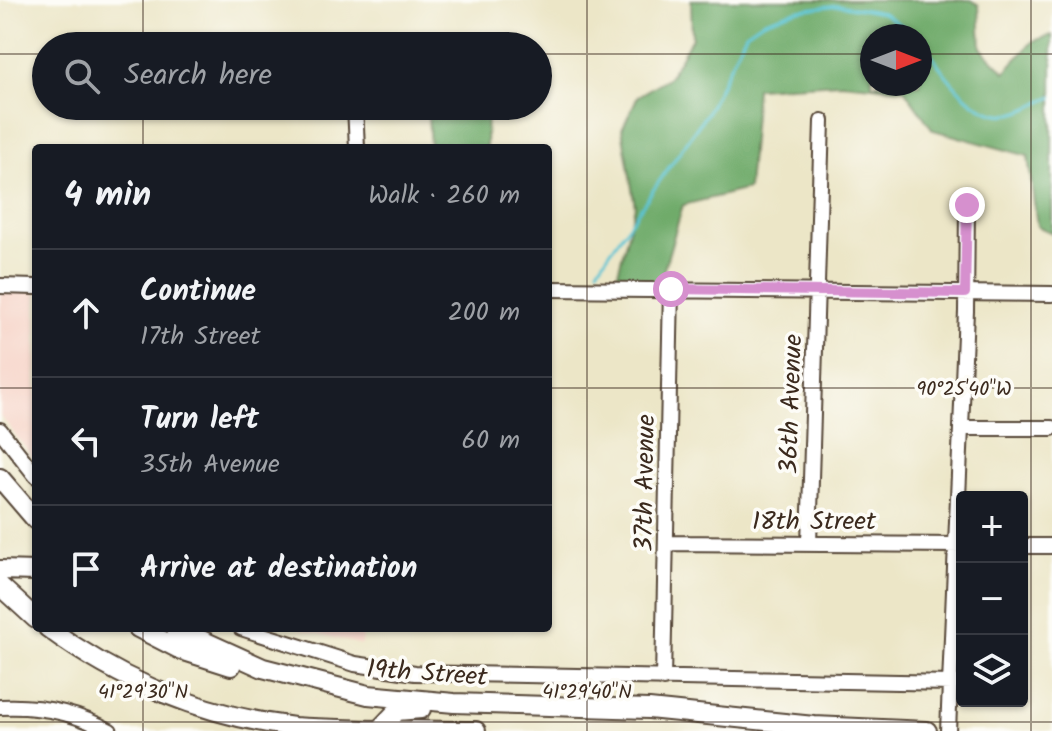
<!DOCTYPE html>
<html lang="en">
<head>
<meta charset="utf-8">
<style>
  :root { --surface:#171b24; --page:#242831; --text:#f1f3f6; --muted:#9ea1a6; --line:#363941 }
  body { margin:0; font-family:Kalam,sans-serif; background:var(--page); color:var(--text) }
  .controls { position:absolute; right:24px; bottom:24px; display:grid; overflow:hidden; border-radius:8px; box-shadow:0 2px 6px #0004 }
  .controls button { width:72px; height:72px; display:grid; place-items:center; padding:0; border:0; border-bottom:2px solid var(--line); background:var(--surface); color:var(--text); font:40px sans-serif }
  .compass { position:absolute; left:860px; top:24px; width:72px; height:72px; border-radius:50%; background:var(--surface); box-shadow:0 2px 6px #0004; rotate:90deg }
  .stop { position:absolute; width:24px; height:24px; margin:-18px; border:6px solid #d690ce; border-radius:50%; background:#fff }
  .stop.end { background:#d690ce; border-color:#fff; box-shadow:0 2px 8px #0008 }
  .list { margin:0; padding:0; list-style:none }
  h2 { display:flex; justify-content:space-between; align-items:center; height:104px; margin:0; padding:0 32px; font-size:34px }
  h2 small { font-size:26px; font-weight:400; color:var(--muted) }
  .list li { display:grid; grid-template-columns:52px 1fr auto; gap:24px; align-items:center; box-sizing:border-box; height:128px; padding:0 32px; border-top:2px solid var(--line) }
  .list b { display:block; font-size:30px; white-space:nowrap }
  .list p { margin:0; font-size:26px; white-space:nowrap; color:var(--muted) }
  .list em { font-size:26px; font-style:normal; color:var(--muted) }
  .icon { flex:none; width:44px; height:44px; fill:none; stroke:currentColor; stroke-width:2; stroke-linecap:round; stroke-linejoin:round }
  .map { position:relative; flex:none; width:1052px; height:731px; overflow:hidden }
  .search { position:absolute; background:var(--surface); box-shadow:0 2px 6px #0004; left:32px; top:32px; width:520px; height:88px; display:flex; align-items:center; gap:20px; box-sizing:border-box; padding:0 28px; border-radius:44px; color:var(--muted); font-size:30px }
  .panel { position:absolute; background:var(--surface); box-shadow:0 2px 6px #0004; left:32px; top:144px; width:520px; height:488px; border-radius:8px }
  .map>svg:first-child { display:block }
  .built { fill:#f6d1c5 }
  .forest { fill:#6fab6b; stroke:#556a44; stroke-width:2; fill-rule:evenodd }
  .lines { fill:none; stroke-linecap:round; stroke-linejoin:round }
  .stream { stroke:#59c4d4; stroke-width:3 }
  .minor-casing { stroke:#564637; stroke-width:18 }
  .major-casing { stroke:#564637; stroke-width:22 }
  .minor { stroke:#fff; stroke-width:14 }
  .major { stroke:#fff; stroke-width:18 }
  .route { stroke:#d690ce; stroke-width:10 }
  .ticks { fill:none; stroke:#3b2a1e; stroke-width:2; stroke-opacity:0.45 }
  .labels { text-anchor:middle; stroke-width:7; stroke-linejoin:round; paint-order:stroke }
  .street-label { font-size:26px; fill:#3b2a1e; stroke:#fdfcf7 }
  .ticks-label { font-size:20px; text-anchor:middle; fill:#3b2a1e; stroke:#fdfcf7; stroke-width:7; stroke-linejoin:round; paint-order:stroke }
</style>
</head>
<body>
<div class="map">
<svg width="1052" height="731" viewBox="0 0 1052 731">
  <rect width="100%" height="100%" fill="#fdfcf7"/>
  <filter id="ink" filterUnits="userSpaceOnUse"><feTurbulence type="fractalNoise" baseFrequency=".0125" numOctaves="2"/><feDisplacementMap in="SourceGraphic" scale="16" xChannelSelector="R" yChannelSelector="G"/><feConvolveMatrix kernelMatrix="1 2 1 2 8 2 1 2 1" color-interpolation-filters="sRGB"/></filter>
  <filter id="wash" filterUnits="userSpaceOnUse"><feTurbulence type="fractalNoise" baseFrequency=".006" numOctaves="4" result="noise"/><feDisplacementMap in="SourceGraphic" scale="32" xChannelSelector="R" yChannelSelector="G"/><feGaussianBlur stdDeviation="1.8" result="paint"/><feColorMatrix in="noise" values="0 0 0 0 0 0 0 0 0 0 0 0 0 0 0 0 0 1.4 0 .05"/><feComposite in="paint" operator="in"/></filter>
  <g filter="url(#wash)">
    <rect width="100%" height="100%" fill="#ece6c7"/>
    <path class="built" d="M36 291V462L0 415V292Z
      M297 628H362V645Z"/>
    <path class="forest" d="M691 0H971L979 5 981 48 1005 72 1033 41 1052 35V233L1037 226 1028 156 933 130 904 89 841 83 756 88 748 189 683 205 660 283 616 280 635 206 622 129 638 96 669 77 692 38ZM872 36H920V84H872Z
      M374 106H487L486 148H430L428 113 374 115Z"/>
    <g class="lines">
      <path class="stream" d="M920 38C939 66 971 120 1012 114 1025 112 1040 102 1052 97
        M598 269 707 113 746 33 762 22 799 10 838 5 883 13 917 36"/>
    </g>
  </g>
  <g filter="url(#ink)">
    <g class="lines">
      <defs>
        <path id="minor" d="M355 106 357 148
          M0 286 36 287
          M548 289 1052 294
          M961 428H1052
          M0 430 36 476
          M666 543 962 545
          M809 544 822 121
          M1022 546H1052
          M241 628 355 664 415 673 952 683
          M663 679 671 289
          M0 707C40 705 75 712 110 731
          M948 731 966 311 967 205"/>
        <path id="major" d="M0 478 36 520
          M0 570 36 571
          M0 586 36 619
          M48 628C120 681 204 716 294 727 354 731 416 730 476 731
          M138 628 181 650 231 666
          M175 628 263 668 368 695 454 703 649 709 814 726 927 731
          M378 731 397 711 421 709"/>
      </defs>
      <use href="#minor" class="minor-casing"/>
      <use href="#major" class="major-casing"/>
      <use href="#minor" class="minor"/>
      <use href="#major" class="major"/>
    </g>
  </g>
  <g class="lines" filter="url(#ink)">
    <path class="route" d="M671 289 965 293 967 205"/>
  </g>
  <path class="ticks" d="M143 0V46M587 0V731M1031 0V731M0 54H46M538 54H872M920 54H1052M143 106V148M0 388H36M548 388H1052M143 628V731M0 722H1052"/>
  <g class="labels">
    <g class="street-label">
      <text transform="translate(790 404) rotate(-88)" y="9">36th Avenue</text>
      <text transform="translate(644 483) rotate(-89)" y="9">37th Avenue</text>
      <text x="814" y="529">18th Street</text>
      <text transform="translate(427 672) rotate(4)" y="9">19th Street</text>
    </g>
  </g>
  <g class="ticks-label">
    <text x="964" y="395">90°25'40"W</text>
    <text x="143" y="698">41°29'30"N</text>
    <text x="587" y="698">41°29'40"N</text>
  </g>
</svg>
<div class="controls">
<button>+</button>
<button>−</button>
<button><svg class="icon" aria-label="layers" viewBox="0 0 24 24"><path d="M12 4l9 5-9 5-9-5zM3 14l9 5 9-5"/></svg></button>
</div>
<svg class="compass" viewBox="-18 -18 36 36"><path d="M0-13l5 13h-10z" fill="#e53935"/><path d="M0 13l5-13h-10z" fill="#9ea1a6"/></svg>
<div class="stop" style="left:671px;top:289px"></div>
<div class="stop end" style="left:967px;top:205px"></div>
<div class="search"><svg class="icon" aria-label="search" viewBox="0 0 24 24"><circle cx="10" cy="10" r="6"/><path d="M15 15l6 6"/></svg>Search here</div>
<section class="panel">
<h2>4 min<small>Walk · 260 m</small></h2>
<ul class="list">
<li><svg class="icon" aria-label="ahead" viewBox="0 0 24 24"><path d="M12 20V5M6 11l6-6 6 6"/></svg><div><b>Continue</b><p>17th Street</p></div><em>200 m</em></li>
<li><svg class="icon" aria-label="left" viewBox="0 0 24 24"><path d="M17 20v-9H6M10 6l-5 5 5 5"/></svg><div><b>Turn left</b><p>35th Avenue</p></div><em>60 m</em></li>
<li><svg class="icon" aria-label="arrive" viewBox="0 0 24 24"><path d="M6 21V4h12l-3 4 3 4H6"/></svg><div><b>Arrive at destination</b></div></li>
</ul>
</section>
</div>
</body>
</html>
